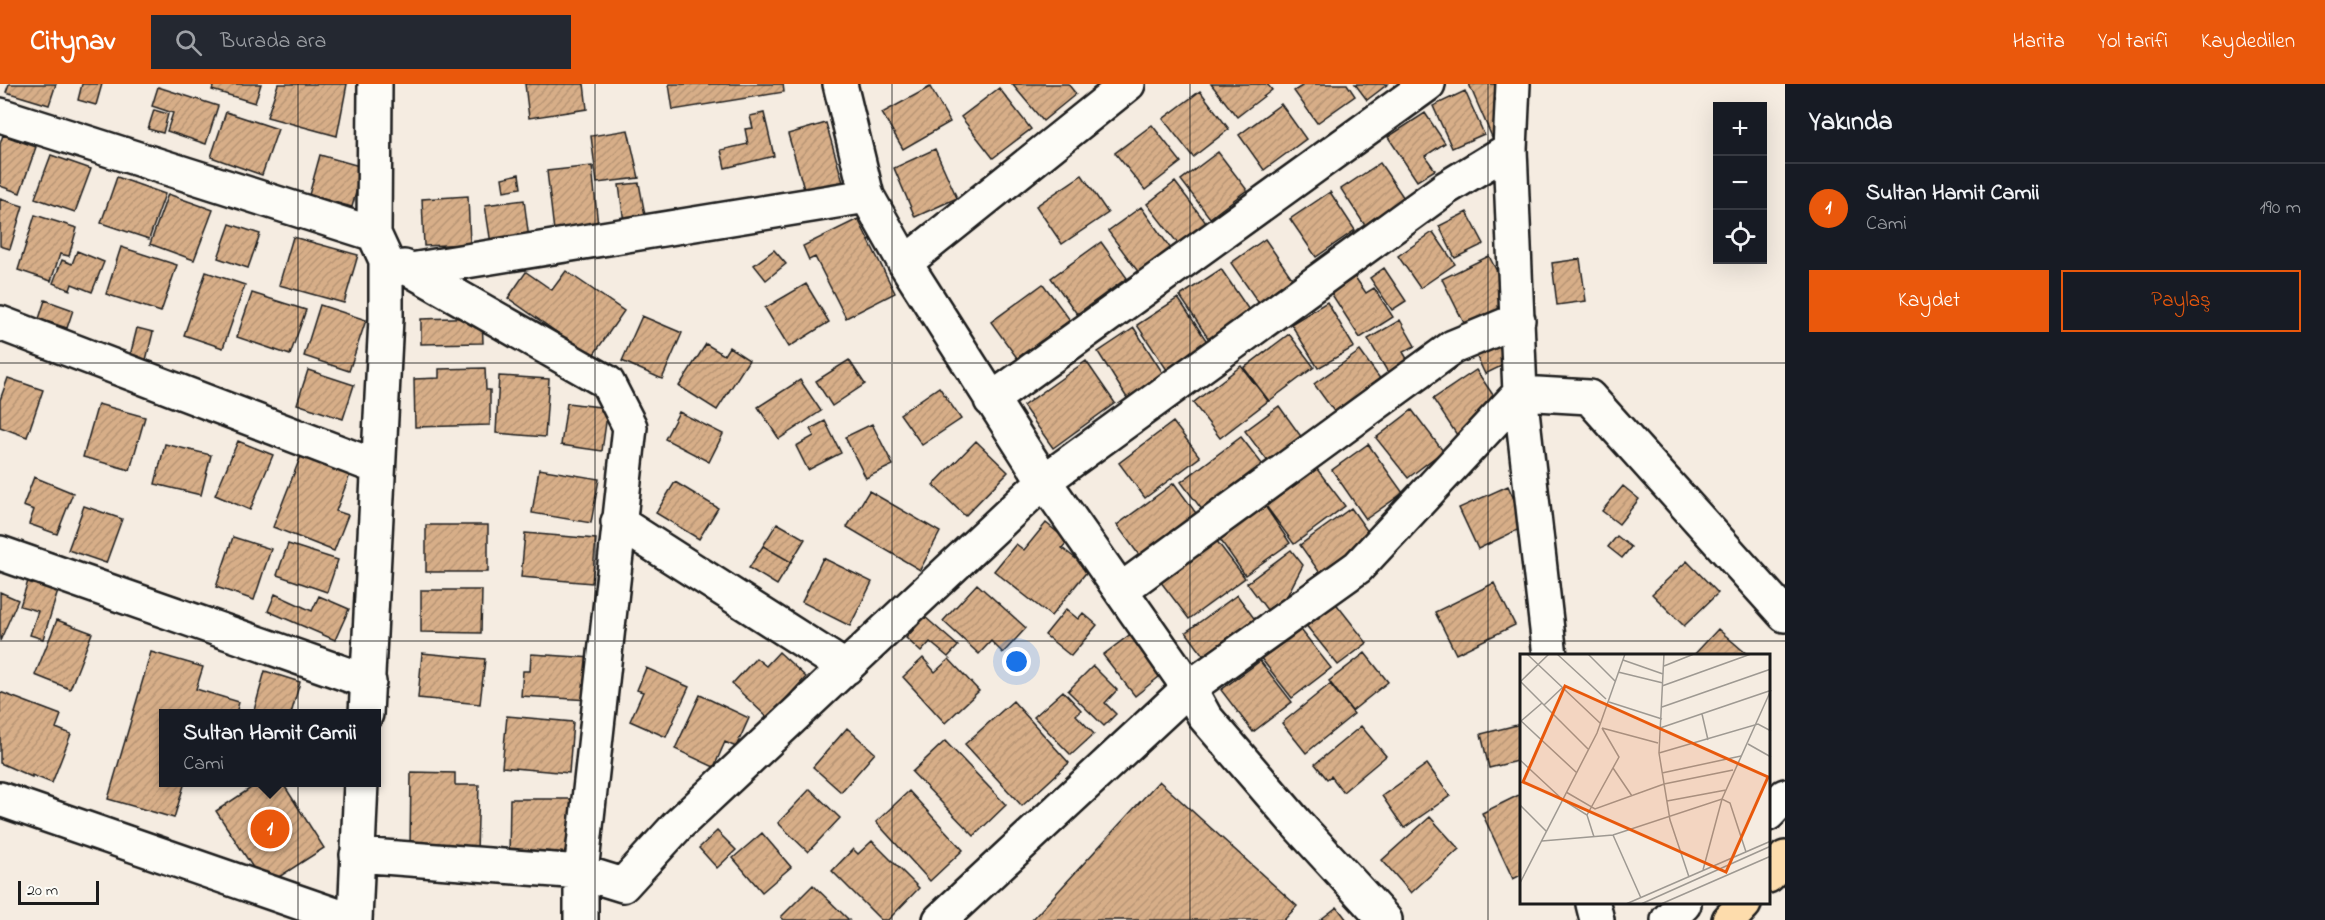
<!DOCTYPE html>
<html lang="tr">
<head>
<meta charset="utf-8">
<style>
  :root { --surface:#171b24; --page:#242831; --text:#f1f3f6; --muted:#9ea1a6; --line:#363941; --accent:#ea580c }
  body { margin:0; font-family:"Indie Flower",sans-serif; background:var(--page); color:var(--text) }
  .controls { position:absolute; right:18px; top:18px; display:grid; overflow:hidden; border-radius:0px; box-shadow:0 6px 24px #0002 }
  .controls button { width:54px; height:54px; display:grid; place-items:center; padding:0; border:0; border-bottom:2px solid var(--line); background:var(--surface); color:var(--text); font:30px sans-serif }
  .scale { position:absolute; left:18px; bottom:15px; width:81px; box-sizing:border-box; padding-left:6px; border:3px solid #1c1c1c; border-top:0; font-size:16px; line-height:21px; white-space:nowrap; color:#1c1c1c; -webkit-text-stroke:4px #fdfcf7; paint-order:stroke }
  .you { position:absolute; left:1017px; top:578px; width:21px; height:21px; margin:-15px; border:4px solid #fff; border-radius:50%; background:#1a73e8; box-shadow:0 0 0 9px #1a73e833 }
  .badge { display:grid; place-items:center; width:39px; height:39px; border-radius:50%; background:var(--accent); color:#fff; font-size:20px; font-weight:700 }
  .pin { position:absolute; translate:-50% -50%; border:3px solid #fff; box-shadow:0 2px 6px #0006 }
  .popup { position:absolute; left:159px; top:625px; width:222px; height:78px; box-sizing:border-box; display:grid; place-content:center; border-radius:0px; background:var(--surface); filter:drop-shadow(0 2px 4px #0005); font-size:20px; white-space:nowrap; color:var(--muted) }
  .popup b { font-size:22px; color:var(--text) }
  .popup::after { content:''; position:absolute; left:50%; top:100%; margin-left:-12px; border:12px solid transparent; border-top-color:var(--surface) }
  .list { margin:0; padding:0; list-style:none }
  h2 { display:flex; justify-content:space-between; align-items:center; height:78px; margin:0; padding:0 24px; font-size:26px }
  h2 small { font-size:20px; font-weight:400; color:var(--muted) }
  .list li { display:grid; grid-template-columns:39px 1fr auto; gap:18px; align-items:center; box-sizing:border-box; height:90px; padding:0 24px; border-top:2px solid var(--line) }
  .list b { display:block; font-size:22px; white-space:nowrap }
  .list p { margin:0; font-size:20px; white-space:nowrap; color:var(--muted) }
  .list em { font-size:20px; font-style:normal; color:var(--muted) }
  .actions { display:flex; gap:12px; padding:18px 24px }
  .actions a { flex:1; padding:14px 0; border:2px solid var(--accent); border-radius:0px; text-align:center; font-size:21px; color:var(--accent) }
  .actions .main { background:var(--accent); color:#fff }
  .icon { flex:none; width:33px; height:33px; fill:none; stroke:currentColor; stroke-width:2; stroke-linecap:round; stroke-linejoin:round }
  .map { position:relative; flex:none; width:1785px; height:836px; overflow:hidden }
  header { display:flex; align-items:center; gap:36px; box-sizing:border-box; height:84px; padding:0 30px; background:var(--accent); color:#fff }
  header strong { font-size:28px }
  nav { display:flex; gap:33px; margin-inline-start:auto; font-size:21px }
  .search { width:420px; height:54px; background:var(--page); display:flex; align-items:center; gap:15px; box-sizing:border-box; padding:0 21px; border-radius:0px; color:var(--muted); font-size:22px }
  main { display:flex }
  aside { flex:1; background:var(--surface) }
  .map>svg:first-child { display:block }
  .building { fill:url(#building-hatch); stroke:#1c1c1c; stroke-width:1.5 }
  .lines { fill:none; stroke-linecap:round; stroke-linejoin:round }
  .minor-casing { stroke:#1c1c1c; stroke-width:38 }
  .major-casing { stroke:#1c1c1c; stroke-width:38 }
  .minor { stroke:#fdfcf7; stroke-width:33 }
  .major { stroke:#fddcac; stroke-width:33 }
  .grid { fill:none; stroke:#1c1c1c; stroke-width:1.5; stroke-opacity:0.55 }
  .inset-road { fill:none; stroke:#9e9992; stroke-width:1.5 }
  .view { fill:#e8590c; fill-opacity:0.15; stroke:#e8590c; stroke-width:3 }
  .inset-edge { fill:none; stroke:#1c1c1c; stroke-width:3 }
</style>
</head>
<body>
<header>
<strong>Citynav</strong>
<div class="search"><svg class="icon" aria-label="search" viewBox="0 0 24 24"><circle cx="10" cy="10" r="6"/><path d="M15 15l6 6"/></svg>Burada ara</div>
<nav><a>Harita</a><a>Yol tarifi</a><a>Kaydedilen</a></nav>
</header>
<main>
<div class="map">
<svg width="1785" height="836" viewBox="0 0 1785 836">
  <defs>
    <pattern id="building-hatch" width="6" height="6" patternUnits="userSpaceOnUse" patternTransform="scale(1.5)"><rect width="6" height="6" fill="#d7ae88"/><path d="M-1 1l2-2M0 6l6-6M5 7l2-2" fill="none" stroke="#b89575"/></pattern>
  </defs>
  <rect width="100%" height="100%" fill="#f5ece1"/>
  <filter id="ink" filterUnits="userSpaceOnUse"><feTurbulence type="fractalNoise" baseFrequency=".0167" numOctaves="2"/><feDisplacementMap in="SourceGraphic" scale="12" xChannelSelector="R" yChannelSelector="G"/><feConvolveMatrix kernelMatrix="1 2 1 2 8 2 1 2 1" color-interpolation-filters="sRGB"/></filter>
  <g filter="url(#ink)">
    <path class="building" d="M9 0H56L49 21 6 8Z
      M82 0H102L96 21 78 16Z
      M214 0H261L255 19 212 6Z
      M278 0H347L337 52 267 33Z
      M525 0H584L587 25 529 34Z
      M669 0H783L784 8 673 26Z
      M1012 0H1068L1076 10 1043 37Z
      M1211 0H1267L1272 6 1237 33Z
      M1305 0H1347L1355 12 1317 39 1294 7Z
      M1355 0H1388L1367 16Z
      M1469 0H1502L1498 52 1492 53Z
      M158 3 218 22 206 60 167 47 173 29 152 22Z
      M930 3 950 38 903 65 882 29Z
      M999 4 1031 45 993 74 961 33Z
      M1200 7 1229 45 1193 73 1163 35Z
      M1465 7 1484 50 1452 64 1433 22Z
      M1281 20 1306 55 1264 86 1239 51Z
      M154 26 168 30 163 49 148 45Z
      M226 28 278 45 262 91 211 73Z
      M764 29 774 72 725 84 721 66 748 60 745 45 753 44 750 32Z
      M1425 29 1445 59 1425 72 1435 86 1417 97 1388 53Z
      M826 39 844 102 806 112 788 50Z
      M1152 41 1181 78 1145 106 1115 69Z
      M628 46 639 94 597 99 591 52Z
      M3 51 36 63 20 109 0 102V60Z
      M935 65 957 114 915 133 894 84Z
      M1218 68 1247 106 1210 134 1181 96Z
      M51 71 91 85 75 128 35 114Z
      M320 71 363 83 352 123 309 111Z
      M1380 79 1406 117 1366 143 1341 105Z
      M592 82 598 142 554 147 547 87Z
      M519 90 521 104 504 107 502 94Z
      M1082 91 1108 129 1062 160 1036 122Z
      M117 93 165 110 149 155 101 139Z
      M1175 98 1207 140 1179 161 1147 120Z
      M639 99 647 142 625 146 619 101Z
      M1330 108 1355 146 1316 173 1290 135Z
      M168 110 213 126 194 176 150 160Z
      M468 112 470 160 424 162 422 115Z
      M0 115 23 122 10 165 0 162Z
      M524 116 529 155 491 160 485 121Z
      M1141 123 1171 165 1139 189 1108 147Z
      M1467 128 1484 160 1455 174 1439 142Z
      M35 131 77 144 69 172 60 170 51 197 18 186Z
      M858 135 895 209 846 234 815 173 809 176 803 162Z
      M230 140 260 150 248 184 218 174Z
      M1433 148 1455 180 1420 204 1398 172Z
      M293 153 358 171 344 219 279 201Z
      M1265 155 1294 197 1260 221 1231 179Z
      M1101 158 1127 194 1077 230 1051 194Z
      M121 163 177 181 161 228 106 210Z
      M774 166 786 180 766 196 754 181Z
      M77 167 104 178 92 208 72 200 70 206 53 199 62 176 72 180Z
      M1489 172 1515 223 1468 247 1442 195Z
      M1580 175 1586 217 1557 221 1552 179Z
      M1384 184 1406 217 1392 226 1370 194Z
      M1221 185 1251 229 1210 257 1180 212Z
      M566 187 624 227 592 273 508 214 526 188 552 206Z
      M206 188 245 201 223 264 184 251Z
      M1355 193 1366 209 1374 204 1393 233 1360 254 1331 209Z
      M806 200 829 238 789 263 765 224Z
      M1043 200 1070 236 1017 274 991 238Z
      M252 209 306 226 290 271 237 253Z
      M1178 214 1208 259 1167 286 1137 241Z
      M45 216 73 226 67 244 39 235Z
      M1327 218 1354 263 1318 284 1291 240Z
      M320 221 366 236 349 287 304 272Z
      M642 232 682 249 662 295 622 277Z
      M482 233 483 259 421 260V235Z
      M1400 236 1415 262 1403 268 1413 285 1393 297 1368 255Z
      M137 244 153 248 146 276 130 272Z
      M1134 244 1164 291 1127 314 1098 268Z
      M1289 250 1314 283 1269 317 1244 284Z
      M1505 257 1514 276 1485 290 1476 271Z
      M706 260 724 271 729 263 749 276 717 326 679 302Z
      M1360 267 1384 300 1338 333 1314 300Z
      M849 276 865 300 832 322 816 297Z
      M1086 277 1115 319 1053 364 1023 322Z
      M1241 282 1268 317 1220 354 1193 319Z
      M485 284 486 306H490V341L415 343 414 295 439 294V285Z
      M308 286 354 301 343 335 297 320Z
      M1476 286 1502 324 1459 354 1433 315Z
      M499 292 549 295 545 353 496 349Z
      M8 294 43 306 27 353 0 343V316Z
      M800 296 821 327 779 355 758 323Z
      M939 303 961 335 922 361 900 330Z
      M567 319 608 324 602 367 561 361Z
      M98 320 145 333 130 386 83 373Z
      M1279 322 1305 358 1272 383 1245 347Z
      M1412 326 1443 367 1408 394 1376 354Z
      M679 328 723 350 709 378 665 355Z
      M825 337 841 369 808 386 796 362 814 352 810 345Z
      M1173 338 1200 373 1145 414 1119 379Z
      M872 340 893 381 866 394 845 353Z
      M1241 353 1266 385 1206 431 1181 398Z
      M238 357 273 371 250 426 215 411Z
      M976 357 1008 388 965 432 933 401Z
      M165 360 211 371 201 411 155 400Z
      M1368 360 1403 409 1366 435 1332 386Z
      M302 369 351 388 336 427 348 431 334 467 273 443Z
      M539 385 599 395 591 439 532 429Z
      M1317 385 1345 422 1294 460 1266 422Z
      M34 393 73 409 57 450 29 440 34 426 23 422Z
      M675 398 718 424 699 455 656 429Z
      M1174 399 1201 436 1144 478 1117 441Z
      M1508 402 1526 442 1478 465 1459 424Z
      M1623 402 1639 415 1619 440 1602 427Z
      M869 407 940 448 920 486 847 443Z
      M84 422 122 435 106 479 68 466Z
      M1265 422 1290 459 1245 491 1219 454Z
      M1351 424 1376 459 1325 496 1300 461Z
      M777 439 805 455 791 478 763 462Z
      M1046 439 1068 457 1062 464 1089 485 1051 532 994 487 1016 460 1024 466Z
      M426 441H488V488H426Z
      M525 449 596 455 592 499 521 493Z
      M1617 452 1631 463 1622 474 1608 463Z
      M233 453 271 465 254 516 216 503Z
      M1216 456 1245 494 1189 535 1160 497Z
      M288 460 338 476 327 508 277 491Z
      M763 462 791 478 777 501 749 484Z
      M1291 466 1303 481 1287 512 1267 526 1247 499Z
      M823 474 872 498 850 542 802 518Z
      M1687 477 1718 509 1684 542 1652 510Z
      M29 494 59 504 43 555 30 551 38 527 20 522Z
      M1494 499 1515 541 1456 570 1435 528Z
      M977 500 1026 544 1003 569 991 557 979 570 943 537Z
      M421 506H482L481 549 421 548Z
      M0 508 18 516 0 557Z
      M275 510 312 527 319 512 349 525 335 556 268 527Z
      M1237 511 1259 541 1208 578 1186 548Z
      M1334 517 1367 559 1338 581 1305 540Z
      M1066 525 1078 535 1083 529 1097 541 1071 572 1045 551Z
      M925 533 958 562 948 573 930 558 921 568 906 554Z
      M57 536 92 549 70 605 35 591Z
      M1298 542 1331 584 1292 614 1260 573Z
      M1718 545 1749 572H1693Z
      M1132 549 1164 589 1135 612 1103 571Z
      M151 568 203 583 196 605 239 618 236 630H164V698H185L174 734 108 715Z
      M779 568 806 593 768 634 732 600 756 574 766 582Z
      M422 569 485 575 480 620 418 614Z
      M1365 569 1388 598 1352 627 1329 597Z
      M531 570 593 574 590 616 521 612 523 587H530Z
      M923 574 935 588 949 575 979 607 945 639 903 593Z
      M1260 577 1292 618 1253 648 1221 606Z
      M1093 582 1117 606 1105 619 1116 630 1104 642 1068 607Z
      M646 584 689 603 666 653 630 637 643 608 637 606Z
      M265 587 300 598 291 630H253Z
      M1330 600 1354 630 1306 669 1282 639Z
      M1063 607 1081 626 1076 631 1094 650 1071 671 1034 633Z
      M0 608 61 631 56 644 71 650 52 699 32 691V693L0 679Z
      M700 611 749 634 736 663 725 658 714 683 675 665Z
      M1013 617 1069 679 1022 722 965 660Z
      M507 632 573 638 569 689 502 683Z
      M1521 640V676L1489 684 1481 650Z
      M1361 642 1386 672 1343 708 1331 692 1327 695 1315 680Z
      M847 644 875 669 841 708 813 683Z
      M945 657 1006 721 974 752 912 688Z
      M1427 680 1450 712 1404 744 1382 712Z
      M411 688 455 689V701H479L477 767 410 765Z
      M1159 697 1297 822 1284 836H1032Z
      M260 698H282L324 764 265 802 216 727Z
      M810 705 840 734 808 768 778 739Z
      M909 707 963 766 930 797 876 738Z
      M1521 710V791L1513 795 1482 729Z
      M510 715H571L570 774H509Z
      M1430 733 1459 765 1411 809 1382 776Z
      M717 747 736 766 717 784 699 764Z
      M762 749 791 783 762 808 733 774Z
      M872 757 919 804 888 836H881L832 787 853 765 858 770Z
      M813 801 849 836H784L781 833Z
      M1337 823 1347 836H1320Z"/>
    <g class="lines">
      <defs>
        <path id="minor" d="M840 0 867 112 905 179 1044 397 1189 604 1205 633 1297 740 1385 836
          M1513 0 1510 65 1520 309 1550 572
          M0 31 374 150
          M905 179 1128 0
          M404 183 411 186 867 112
          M411 186 607 298 630 343 581 788V836
          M0 239 377 383
          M991 316 1428 0
          M618 438 846 584
          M0 469 369 598
          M1121 506 1453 263 1518 236
          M366 630 386 234V176L374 150 375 0
          M0 715 350 836
          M1768 730 1785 712
          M357 771 581 788 623 801 677 742 1044 397 1446 104 1510 65
          M1593 820 1597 836
          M355 836 361 698
          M940 836 1189 604 1358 483 1520 309 1589 313 1785 531
          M1668 836 1684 820"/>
        <path id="major" d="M1768 792 1785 774
          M1729 836 1744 820"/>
      </defs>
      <use href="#minor" class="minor-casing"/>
      <use href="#major" class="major-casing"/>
      <use href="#minor" class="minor"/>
      <use href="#major" class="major"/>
    </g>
  </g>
  <path class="grid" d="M298 0V836M595 0V836M892 0V836M1190 0V836M1488 0V836M0 279H1785M0 557H1785"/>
  <g transform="translate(1520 570)">
    <rect width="250" height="250" fill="#f5ece1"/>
    <path class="inset-road" d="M7 0 80 69M37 0 86 45M68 0 95 27M144 0 139 99 150 166 169 223M103 6 143 20M144 12 174 0M98 18 143 29M0 27 68 95M1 27 29 0M142 32 231 0M89 48 142 65M24 51 42 34M142 53 251 15M182 60 188 86M0 66 57 119M1 67 22 49M82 74 138 89M140 74 249 37M228 90 251 103M139 99 238 70 251 77M0 106 43 146 67 161 74 183M93 114 112 142M142 119 221 102M46 138 75 155 144 130 213 116M147 147 206 136M0 151 26 177M67 161 99 103 82 74M93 181 121 244M22 187 93 181 202 145 210 149 226 198M183 216 202 145 251 36M0 229 77 79 105 0M106 250 251 187M121 250 251 192M141 250 251 202"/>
    <path class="view" d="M45 32 248 123 206 218 3 128Z"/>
    <rect width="250" height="250" class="inset-edge"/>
  </g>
</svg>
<div class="controls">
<button>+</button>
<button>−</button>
<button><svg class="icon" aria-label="locate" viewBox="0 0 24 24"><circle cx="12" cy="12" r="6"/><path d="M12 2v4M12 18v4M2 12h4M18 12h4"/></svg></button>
</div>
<div class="scale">20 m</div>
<div class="you"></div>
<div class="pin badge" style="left:270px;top:745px">1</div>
<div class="popup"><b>Sultan Hamit Camii</b>Cami</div>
</div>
<aside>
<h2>Yakında<small></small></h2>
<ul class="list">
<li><span class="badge">1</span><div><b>Sultan Hamit Camii</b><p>Cami</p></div><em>190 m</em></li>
</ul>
<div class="actions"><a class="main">Kaydet</a><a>Paylaş</a></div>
</aside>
</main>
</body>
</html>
